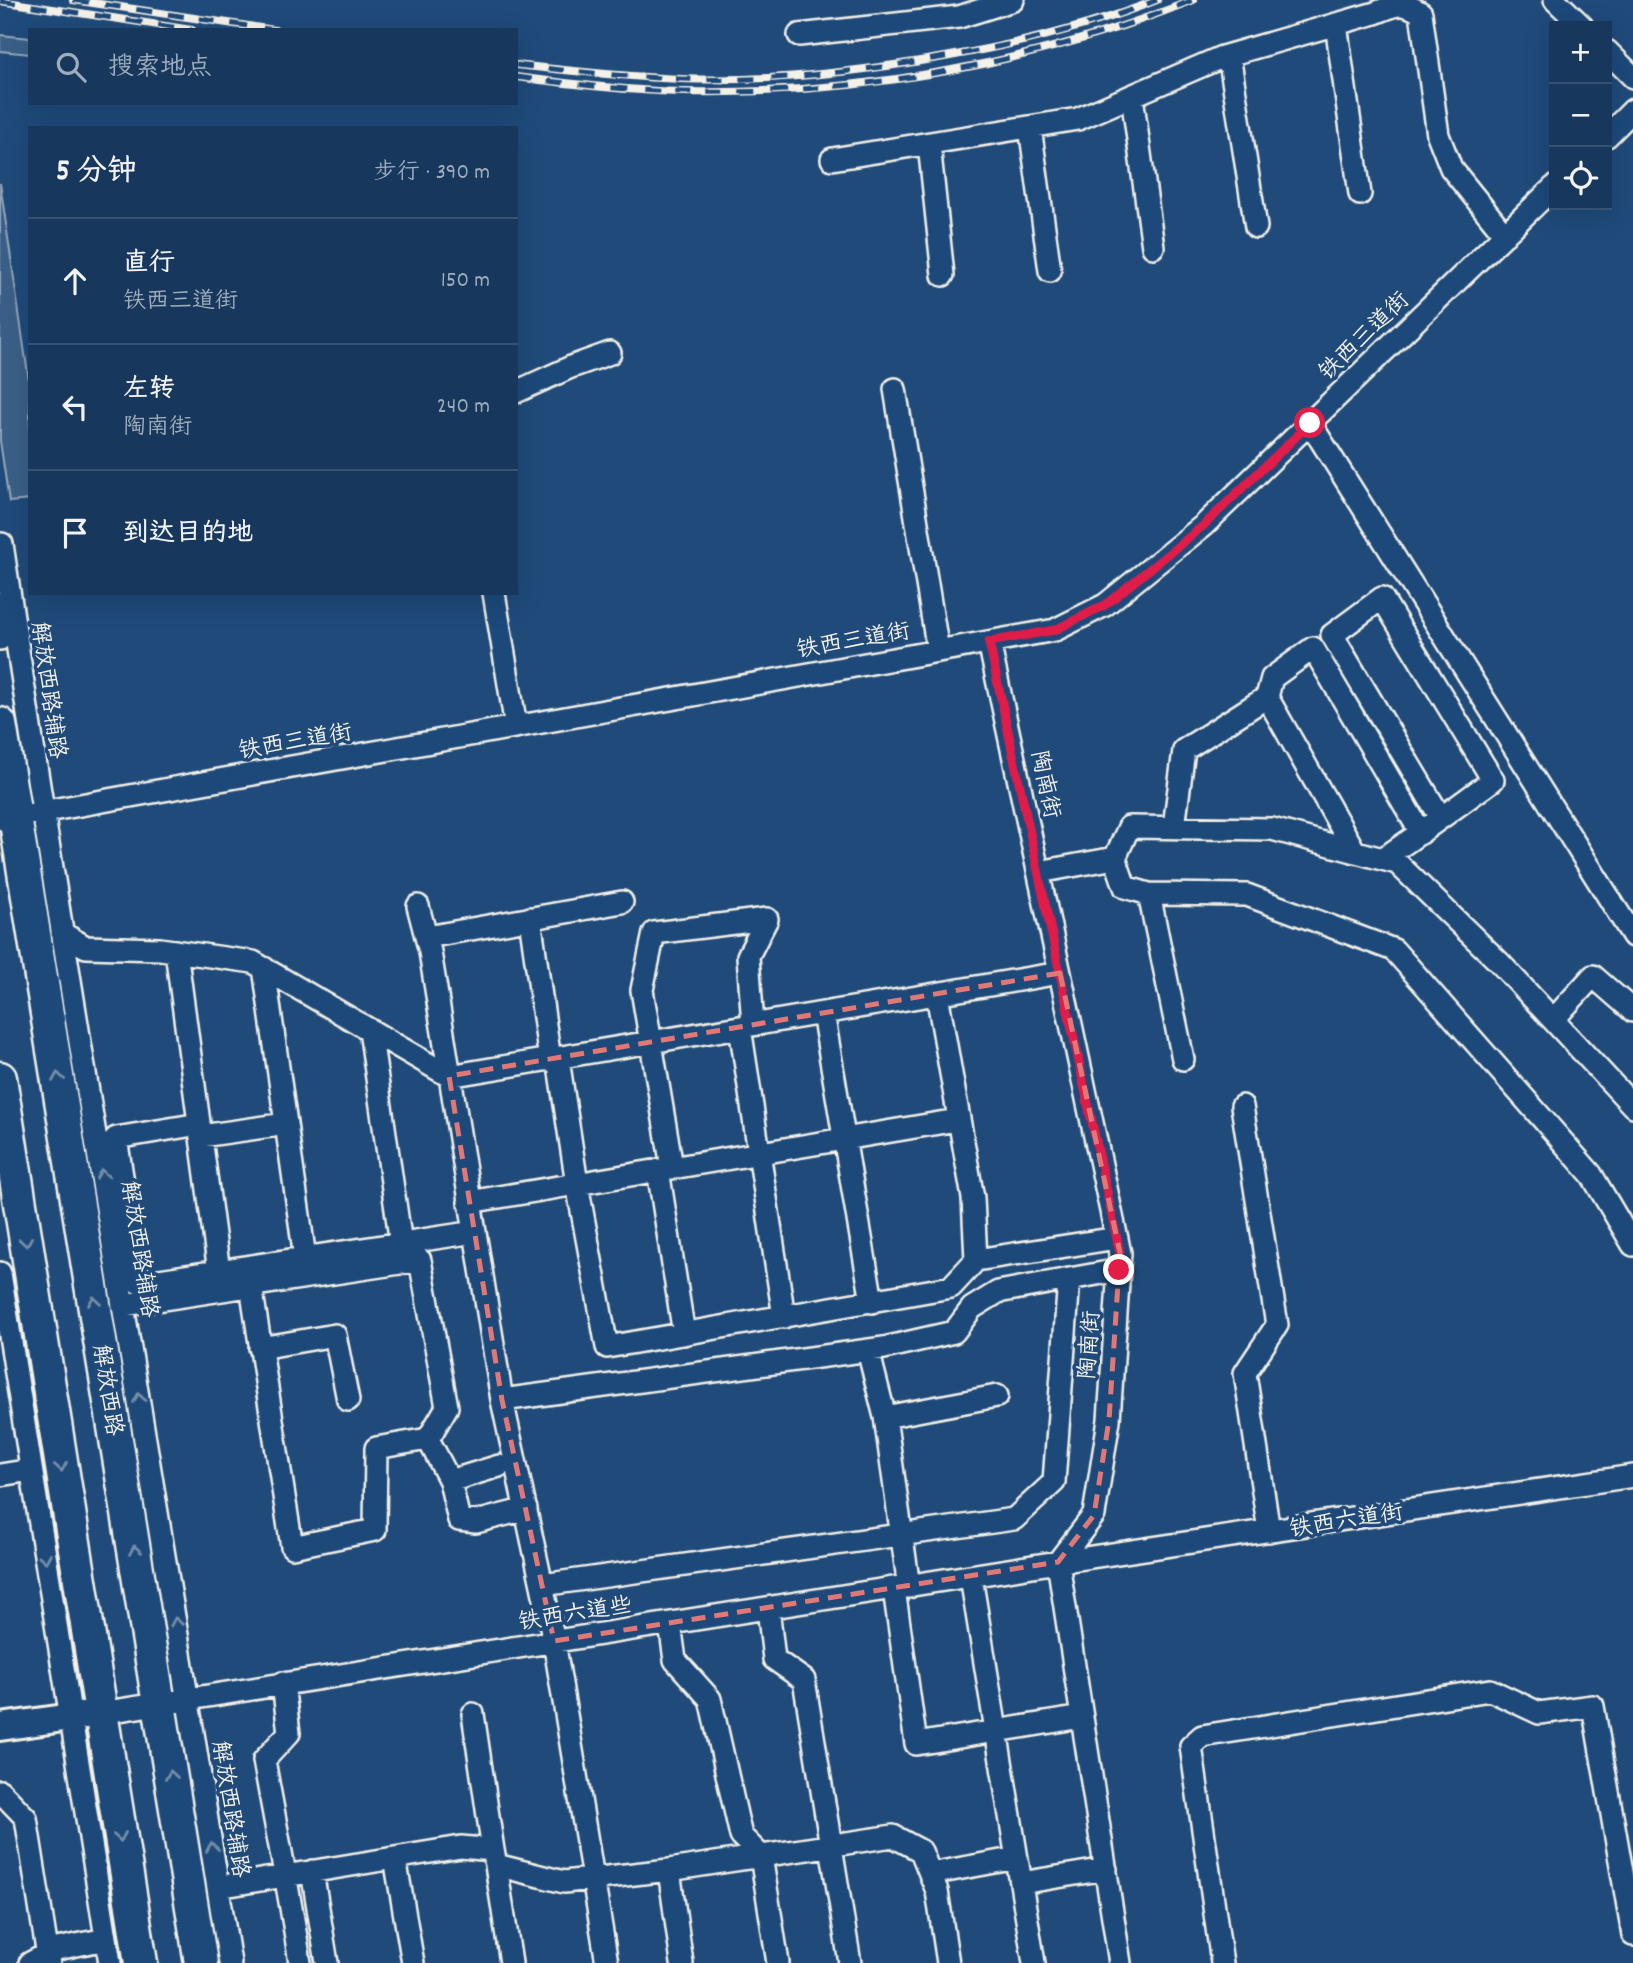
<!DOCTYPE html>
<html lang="zh">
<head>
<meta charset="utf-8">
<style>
  :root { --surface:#17385c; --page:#203f62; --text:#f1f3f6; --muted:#9eacbb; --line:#365272 }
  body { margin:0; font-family:Dekko,"LXGW WenKai TC",sans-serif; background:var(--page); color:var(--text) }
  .controls { position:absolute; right:21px; top:21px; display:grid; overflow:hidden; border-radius:0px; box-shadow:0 7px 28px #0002 }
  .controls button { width:63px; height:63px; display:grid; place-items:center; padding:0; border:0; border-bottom:2px solid var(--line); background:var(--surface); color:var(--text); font:35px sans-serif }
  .stop { position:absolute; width:21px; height:21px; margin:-16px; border:5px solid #e11d48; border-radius:50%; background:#fff }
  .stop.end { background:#e11d48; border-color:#fff; box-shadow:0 2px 7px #0008 }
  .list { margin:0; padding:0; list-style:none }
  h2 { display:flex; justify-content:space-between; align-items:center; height:91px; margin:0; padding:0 28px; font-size:30px }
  h2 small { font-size:23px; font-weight:400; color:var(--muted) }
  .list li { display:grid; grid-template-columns:46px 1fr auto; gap:21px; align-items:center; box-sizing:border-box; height:126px; padding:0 28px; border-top:2px solid var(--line) }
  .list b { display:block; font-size:26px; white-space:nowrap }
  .list p { margin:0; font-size:23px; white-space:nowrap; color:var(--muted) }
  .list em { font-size:23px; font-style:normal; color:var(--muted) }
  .icon { flex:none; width:38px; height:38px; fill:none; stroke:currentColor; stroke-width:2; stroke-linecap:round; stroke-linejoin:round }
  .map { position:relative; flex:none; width:1633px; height:1963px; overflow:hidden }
  .search { position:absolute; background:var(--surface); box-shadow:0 7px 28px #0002; left:28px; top:28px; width:490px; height:77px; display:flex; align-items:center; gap:18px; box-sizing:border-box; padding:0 24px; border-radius:0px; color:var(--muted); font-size:26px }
  .panel { position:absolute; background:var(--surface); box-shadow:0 7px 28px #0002; left:28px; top:126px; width:490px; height:469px; border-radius:0px }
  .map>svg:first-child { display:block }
  .green { fill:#3a5f88; stroke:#97a8b8; stroke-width:2 }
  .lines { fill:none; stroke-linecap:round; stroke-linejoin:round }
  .minor-casing { stroke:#f4f1e8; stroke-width:26 }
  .major-casing { stroke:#f4f1e8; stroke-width:32 }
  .highway-casing { stroke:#f4f1e8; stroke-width:37 }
  .minor { stroke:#1f4a7a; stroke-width:21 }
  .major { stroke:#1f4a7a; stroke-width:26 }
  .highway { stroke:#1f4a7a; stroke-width:32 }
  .rail-casing { stroke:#f4f1e8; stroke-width:8 }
  .rail { stroke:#1f4a7a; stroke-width:5; stroke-dasharray:16; stroke-linecap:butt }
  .oneway { stroke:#748da6 }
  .route { stroke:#e11d48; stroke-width:9 }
  .marked { fill:none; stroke:#e27875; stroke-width:5; stroke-dasharray:14 9; stroke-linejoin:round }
  .labels { text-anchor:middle; stroke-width:7; stroke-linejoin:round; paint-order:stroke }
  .street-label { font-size:23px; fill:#f4f1e8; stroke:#1f4a7a }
</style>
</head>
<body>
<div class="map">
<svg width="1633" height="1963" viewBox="0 0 1633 1963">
  <rect width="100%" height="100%" fill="#1f4a7a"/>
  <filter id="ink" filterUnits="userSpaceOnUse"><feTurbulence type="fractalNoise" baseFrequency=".0143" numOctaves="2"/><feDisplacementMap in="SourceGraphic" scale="14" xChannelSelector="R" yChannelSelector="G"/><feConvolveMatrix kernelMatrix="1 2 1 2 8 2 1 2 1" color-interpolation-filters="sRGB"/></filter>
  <g filter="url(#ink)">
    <path class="green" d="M0 35 30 38V54L0 51Z
      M0 183 30 388V500L9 502 0 441Z"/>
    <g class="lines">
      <defs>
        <path id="minor" d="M1555 0 1582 26
          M1336 24 1360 194
          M799 35 959 17 1013 0
          M1607 51 1633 77
          M1229 55 1256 227
          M1132 96 1153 247
          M1030 127 1050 271
          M1607 136 1633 110
          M929 144 943 275
          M832 159 1078 119 1222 57 1375 13C1395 5 1402 0 1421 13L1438 135 1451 168 1505 235
          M895 389 938 651
          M516 392 571 367 610 353
          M1310 423 1633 936
          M2 544C73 1018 155 1490 230 1963
          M494 593 516 727
          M0 639 1 603
          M989 642 1120 1253 1109 1420 1094 1515 1058 1562 1120 1963
          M1267 697 1355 852
          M2 819 1055 630 1105 605 1204 525 1554 187
          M1174 827 1184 750 1267 697 1272 678 1313 648 1421 833
          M1382 859C1420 834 1456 807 1493 780L1382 598 1332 635 1441 818
          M1039 872 1115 858
          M1149 894 1183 1059
          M418 906 430 952 502 1400 554 1641 607 1963
          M530 918 550 1060
          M62 933 86 947 160 949 253 962 449 1076 1060 973
          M427 937 622 902
          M176 951 219 1272
          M264 968 305 1258
          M937 994 973 1198 976 1260
          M823 1013 872 1302
          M1553 1020 1593 976 1633 1011
          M753 1025 748 956 767 919
          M740 1027 784 1317
          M370 1030 401 1244
          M558 1059 577 1184 607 1347 951 1287 976 1260 1117 1238
          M1242 1106 1277 1325 1245 1373 1269 1531
          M1633 1106 1499 962 1397 863 1272 829 1129 827 1115 858 1125 887 1149 894 1247 895 1394 950 1591 1174 1633 1245
          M199 1124 116 1138 139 1283 475 1232
          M201 1136 286 1124
          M672 1167 642 990 654 933 767 919
          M658 1170 684 1334
          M469 1202 957 1120
          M0 1273 110 1963
          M124 1305 420 1260 447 1407 428 1439 376 1448 375 1530 292 1547 251 1286
          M260 1348 335 1335 348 1400
          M868 1350 885 1417 997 1396
          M502 1400 884 1348 954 1332 972 1308 998 1292 1119 1270
          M885 1417 909 1587
          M428 1439 450 1481 459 1520 476 1522 526 1509
          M0 1475 31 1470
          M450 1481 499 1466
          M971 1577 1034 1963
          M542 1585 1014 1519 1054 1482 1069 1279
          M894 1589 916 1744 1082 1717
          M768 1608 774 1659 804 1680 850 1963
          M670 1624 675 1660 710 1699 741 1836 761 1856 778 1963
          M283 1683 289 1733 264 1760C276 1828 290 1895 300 1963
          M100 1713 1058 1562 1633 1476
          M473 1714 493 1850
          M0 1791 26 1818 49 1963
          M395 1858 413 1963
          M496 1865 511 1963
          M669 1870 682 1963
          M312 1871 327 1963
          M930 1874 1017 1858
          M1021 1883 1106 1869
          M218 1887 461 1847 493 1850 496 1865 564 1882 669 1870 893 1836 921 1851 937 1891 948 1963
          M30 1963 57 1949 106 1939
          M1222 1963 1191 1746 1202 1736 1490 1690 1539 1713 1593 1706 1633 1935"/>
        <path id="major" d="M0 1727 100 1713"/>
        <path id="highway" d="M0 724 201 1963
          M0 1078 141 1963"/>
      </defs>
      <use href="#minor" class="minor-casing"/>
      <use href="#major" class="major-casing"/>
      <use href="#highway" class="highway-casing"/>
      <use href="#minor" class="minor"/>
      <use href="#major" class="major"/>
      <use href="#highway" class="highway"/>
      <defs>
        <path id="rail" d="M73 0 275 30
          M0 1 192 30
          M516 65C571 71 626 77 681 79 759 82 838 74 914 62 997 49 1079 31 1157 0
          M516 77C572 84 629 91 685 92 859 95 1032 65 1193 0"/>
      </defs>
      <use href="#rail" class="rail-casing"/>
      <use href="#rail" class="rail"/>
    </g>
    <defs><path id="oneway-chevron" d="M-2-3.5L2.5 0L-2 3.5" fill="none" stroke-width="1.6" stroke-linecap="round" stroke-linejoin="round" transform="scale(1.75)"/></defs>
    <g class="oneway">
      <use href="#oneway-chevron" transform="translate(58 1077) rotate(-99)"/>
      <use href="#oneway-chevron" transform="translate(102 1174) rotate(-99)"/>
      <use href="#oneway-chevron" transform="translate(26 1242) rotate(81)"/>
      <use href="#oneway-chevron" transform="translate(94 1301) rotate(-99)"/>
      <use href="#oneway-chevron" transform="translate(139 1398) rotate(-99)"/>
      <use href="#oneway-chevron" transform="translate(61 1467) rotate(81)"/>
      <use href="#oneway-chevron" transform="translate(135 1550) rotate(-99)"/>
      <use href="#oneway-chevron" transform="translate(45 1558) rotate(81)"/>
      <use href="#oneway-chevron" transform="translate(176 1622) rotate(-99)"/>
      <use href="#oneway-chevron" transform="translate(171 1775) rotate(-99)"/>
      <use href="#oneway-chevron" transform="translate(120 1837) rotate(81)"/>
      <use href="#oneway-chevron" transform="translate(212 1847) rotate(-99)"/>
    </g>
  </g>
  <g class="lines" filter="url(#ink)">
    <path class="route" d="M1119 1270 1120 1253 989 642 1055 630 1105 605 1204 525 1310 423"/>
  </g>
  <path class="marked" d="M1060 973 1120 1253 1109 1420 1094 1515 1058 1562 554 1641 502 1400 449 1076Z"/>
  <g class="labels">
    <g class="street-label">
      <text transform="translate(1363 335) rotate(-44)" y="8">铁西三道街</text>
      <text transform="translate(853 639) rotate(-10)" y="8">铁西三道街</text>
      <text transform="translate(50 690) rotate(82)" y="8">解放西路辅路</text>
      <text transform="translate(295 740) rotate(-10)" y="8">铁西三道街</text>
      <text transform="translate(1047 784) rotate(78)" y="8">陶南街</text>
      <text transform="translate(141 1249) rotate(81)" y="8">解放西路辅路</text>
      <text transform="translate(1088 1345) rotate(-86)" y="8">陶南街</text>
      <text transform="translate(109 1390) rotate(81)" y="8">解放西路</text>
      <text transform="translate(1346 1519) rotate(-9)" y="8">铁西六道街</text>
      <text transform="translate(575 1612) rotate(-9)" y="8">铁西六道些</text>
      <text transform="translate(232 1809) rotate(81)" y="8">解放西路辅路</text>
    </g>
  </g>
</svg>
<div class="controls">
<button>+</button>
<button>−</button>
<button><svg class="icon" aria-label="locate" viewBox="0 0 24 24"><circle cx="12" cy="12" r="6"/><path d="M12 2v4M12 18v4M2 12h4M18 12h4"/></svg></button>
</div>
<div class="stop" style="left:1310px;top:423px"></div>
<div class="stop end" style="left:1119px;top:1270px"></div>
<div class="search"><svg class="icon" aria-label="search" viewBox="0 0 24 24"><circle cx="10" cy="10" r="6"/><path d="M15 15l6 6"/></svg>搜索地点</div>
<section class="panel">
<h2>5 分钟<small>步行 · 390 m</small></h2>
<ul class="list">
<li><svg class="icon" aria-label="ahead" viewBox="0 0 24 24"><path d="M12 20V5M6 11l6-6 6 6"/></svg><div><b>直行</b><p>铁西三道街</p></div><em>150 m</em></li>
<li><svg class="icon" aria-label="left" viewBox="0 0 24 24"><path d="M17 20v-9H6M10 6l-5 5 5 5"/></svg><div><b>左转</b><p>陶南街</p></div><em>240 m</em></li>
<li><svg class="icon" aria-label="arrive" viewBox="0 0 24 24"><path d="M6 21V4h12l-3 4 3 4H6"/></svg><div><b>到达目的地</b></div></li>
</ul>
</section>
</div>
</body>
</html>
